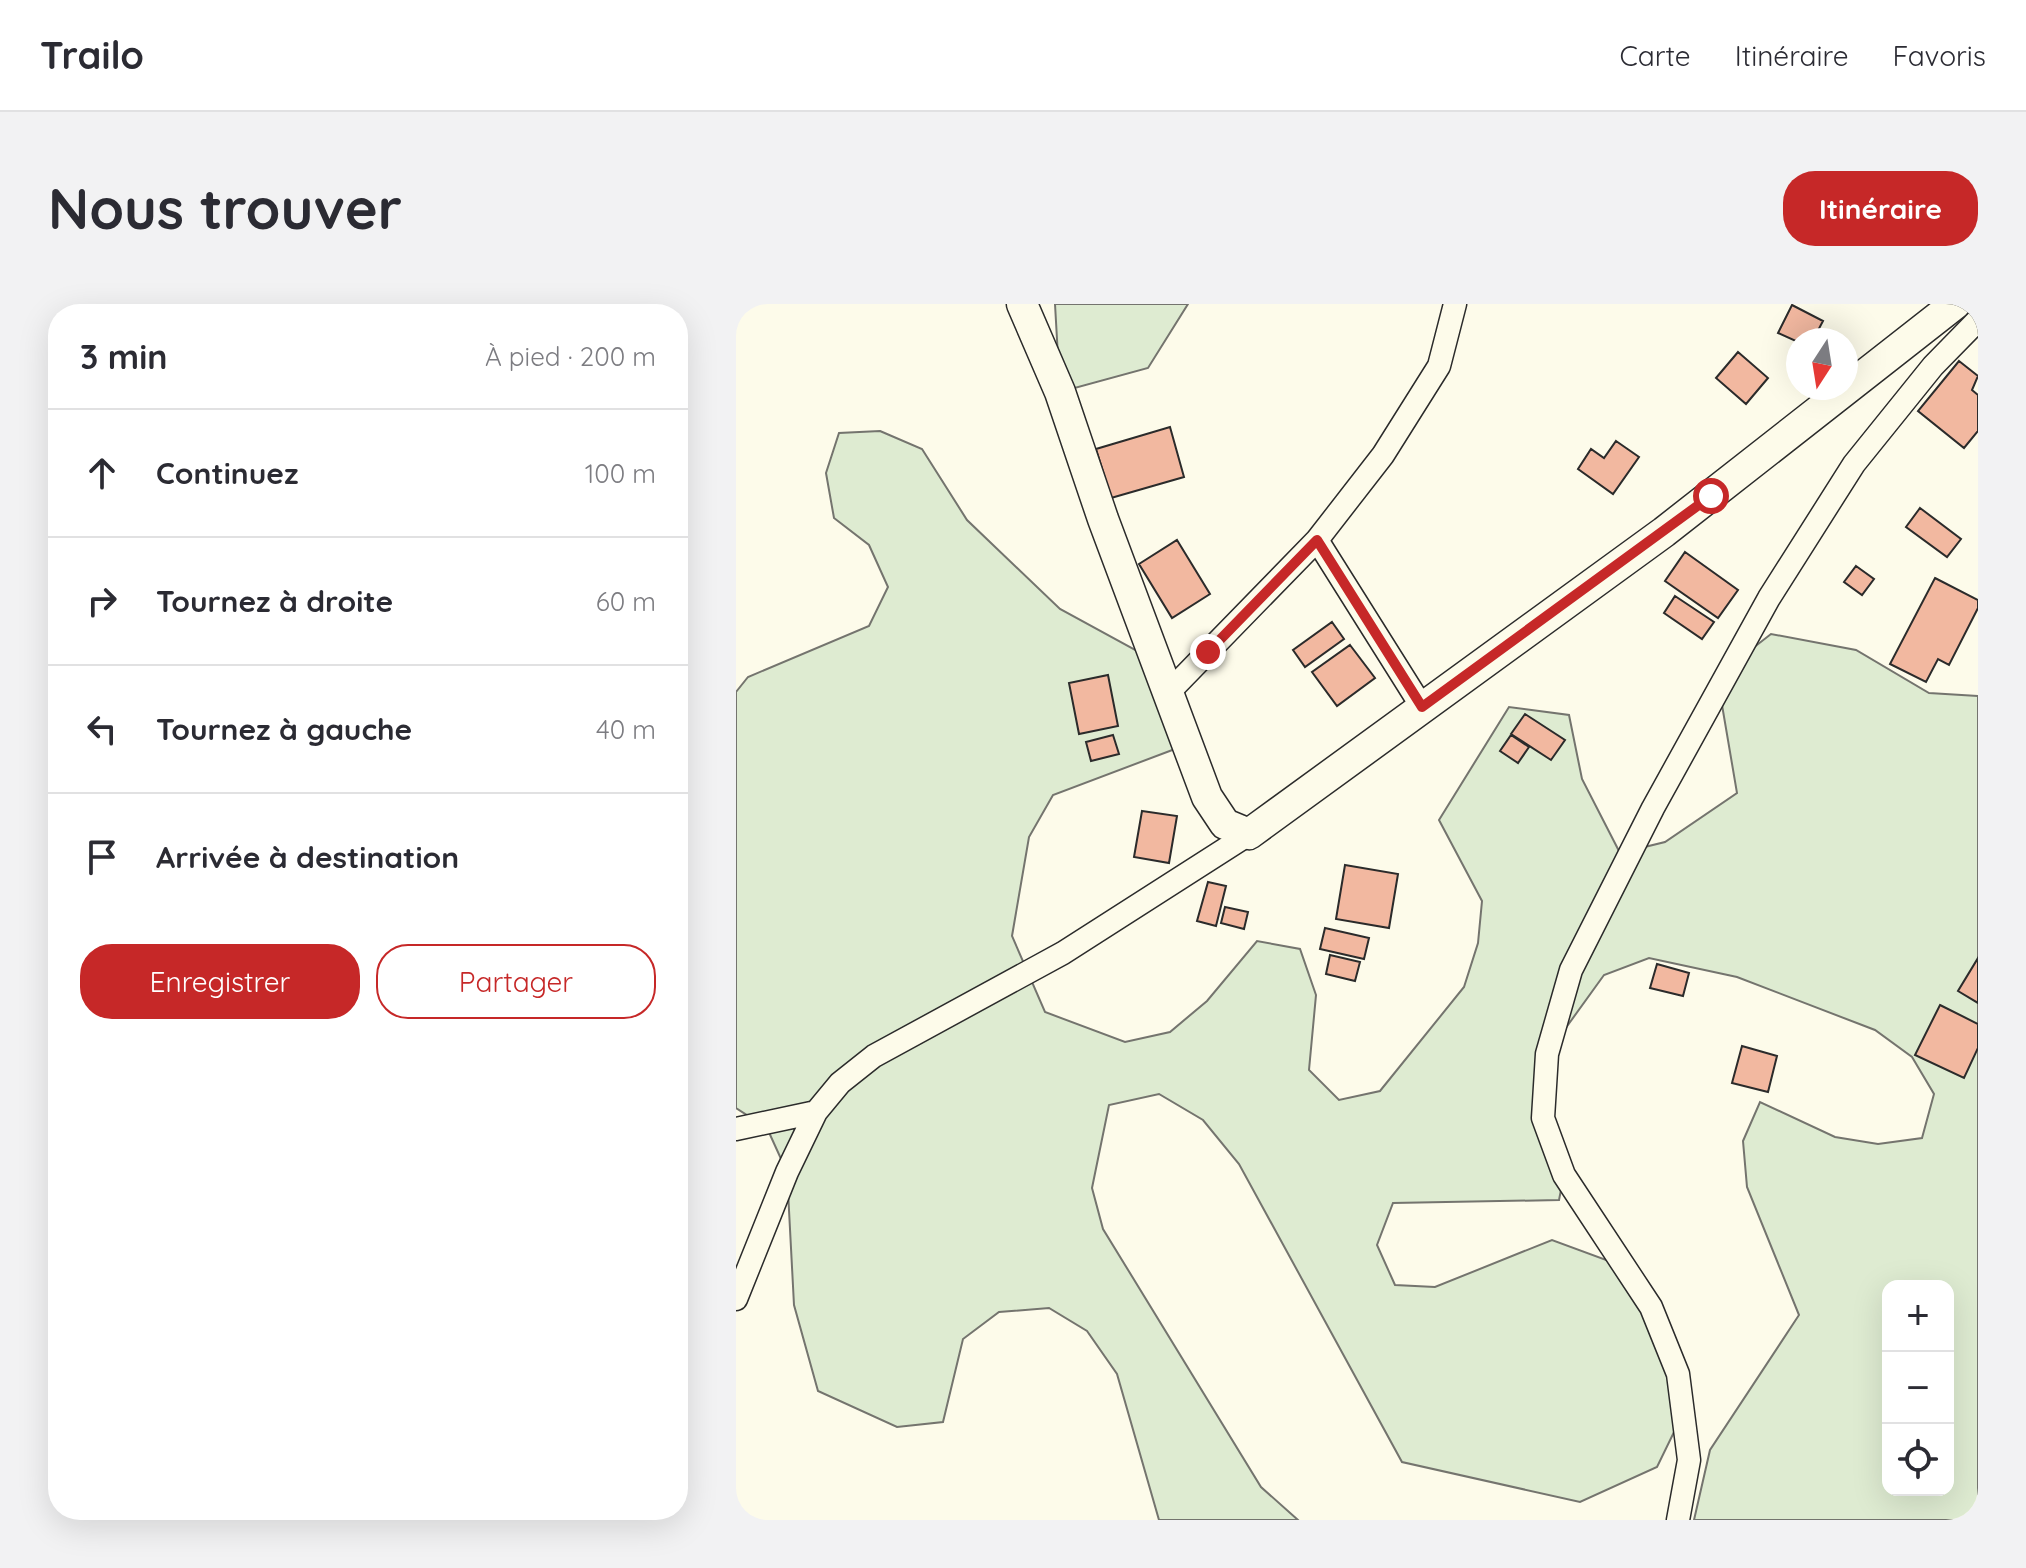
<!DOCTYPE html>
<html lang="fr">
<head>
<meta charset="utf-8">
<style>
  :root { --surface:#fff; --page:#f2f2f3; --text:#2b2b33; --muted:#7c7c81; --line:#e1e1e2; --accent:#c62828 }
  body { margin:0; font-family:Quicksand,sans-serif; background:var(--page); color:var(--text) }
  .controls { position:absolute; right:24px; bottom:24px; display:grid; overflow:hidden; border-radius:16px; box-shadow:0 8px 32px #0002 }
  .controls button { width:72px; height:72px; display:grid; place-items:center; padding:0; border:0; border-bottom:2px solid var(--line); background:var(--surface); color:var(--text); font:40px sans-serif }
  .compass { position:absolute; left:1050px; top:24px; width:72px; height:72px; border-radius:50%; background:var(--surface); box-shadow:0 8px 32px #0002; rotate:192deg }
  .stop { position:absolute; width:24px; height:24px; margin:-18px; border:6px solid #c62828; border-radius:50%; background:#fff }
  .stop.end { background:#c62828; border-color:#fff; box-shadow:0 2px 8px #0008 }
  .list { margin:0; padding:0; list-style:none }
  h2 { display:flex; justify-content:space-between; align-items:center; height:104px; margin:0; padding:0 32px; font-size:34px }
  h2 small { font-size:26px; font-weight:400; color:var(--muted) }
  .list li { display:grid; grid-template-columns:52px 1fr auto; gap:24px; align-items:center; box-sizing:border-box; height:128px; padding:0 32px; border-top:2px solid var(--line) }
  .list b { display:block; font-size:30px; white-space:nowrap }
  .list em { font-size:26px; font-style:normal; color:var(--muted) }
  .actions { display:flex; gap:16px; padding:24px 32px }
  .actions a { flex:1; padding:18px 0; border:2px solid var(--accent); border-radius:32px; text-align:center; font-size:28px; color:var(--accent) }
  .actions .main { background:var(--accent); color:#fff }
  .icon { flex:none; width:44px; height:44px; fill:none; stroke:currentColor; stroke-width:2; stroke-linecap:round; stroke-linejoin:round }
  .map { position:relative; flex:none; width:1242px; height:1216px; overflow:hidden; border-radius:32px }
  header { display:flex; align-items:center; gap:48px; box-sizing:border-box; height:112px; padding:0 40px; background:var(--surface); border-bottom:2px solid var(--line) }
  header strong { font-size:38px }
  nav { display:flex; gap:44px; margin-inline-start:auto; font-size:28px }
  .intro { display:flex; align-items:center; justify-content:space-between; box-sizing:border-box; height:192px; padding:0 48px }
  h1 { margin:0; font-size:56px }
  .button { padding:20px 36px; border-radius:32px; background:var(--accent); color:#fff; font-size:28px; font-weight:700 }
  main { display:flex; gap:48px; padding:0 48px }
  aside { flex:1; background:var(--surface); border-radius:32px; box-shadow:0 8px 32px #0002 }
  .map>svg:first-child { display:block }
  .green { fill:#deebd1; stroke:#74746e; stroke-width:2; fill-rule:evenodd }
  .building { fill:#f2b8a0; stroke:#2b2b2b; stroke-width:2 }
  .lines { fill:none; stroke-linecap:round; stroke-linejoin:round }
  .minor-casing { stroke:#2b2b2b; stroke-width:25 }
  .secondary-casing { stroke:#2b2b2b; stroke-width:33 }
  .minor { stroke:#fdfbea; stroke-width:22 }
  .secondary { stroke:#fdfbea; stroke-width:30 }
  .route { stroke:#c62828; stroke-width:10 }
</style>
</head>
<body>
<header>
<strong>Trailo</strong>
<nav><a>Carte</a><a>Itinéraire</a><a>Favoris</a></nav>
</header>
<div class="intro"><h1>Nous trouver</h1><a class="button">Itinéraire</a></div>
<main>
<aside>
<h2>3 min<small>À pied · 200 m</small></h2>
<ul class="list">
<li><svg class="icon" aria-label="ahead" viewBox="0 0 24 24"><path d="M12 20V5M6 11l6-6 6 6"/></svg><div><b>Continuez</b></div><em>100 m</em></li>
<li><svg class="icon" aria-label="right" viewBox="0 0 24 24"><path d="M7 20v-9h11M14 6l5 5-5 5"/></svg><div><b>Tournez à droite</b></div><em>60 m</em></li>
<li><svg class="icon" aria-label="left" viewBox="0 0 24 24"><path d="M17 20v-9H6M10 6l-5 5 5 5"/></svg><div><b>Tournez à gauche</b></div><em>40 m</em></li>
<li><svg class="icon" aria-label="arrive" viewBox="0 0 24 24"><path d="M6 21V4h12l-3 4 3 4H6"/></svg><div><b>Arrivée à destination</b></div></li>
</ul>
<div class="actions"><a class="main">Enregistrer</a><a>Partager</a></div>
</aside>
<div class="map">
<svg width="1242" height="1216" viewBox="0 0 1242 1216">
  <rect width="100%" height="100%" fill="#fdfbea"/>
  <path class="green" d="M319 0H452L412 64 324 88Z
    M144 127 186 145 231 216 324 305 438 367 439 445 317 491 293 533 276 632 309 708 389 738 434 728 471 697 521 637 564 645 580 691 573 766 603 796 644 787 728 683 742 639 746 597 703 516 773 403 833 411 846 475 884 549 929 538 1001 489 986 401 999 358 1035 330 1120 346 1193 389 1242 392V1216H958L974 1146 1063 1011 1011 883 1007 837 1024 798 1099 833 1142 840 1186 834 1198 790 1176 753 1139 726 1001 673 913 654 868 671 811 750 807 814 828 871 823 896 657 899 641 941 659 981 699 983 816 936 892 964 942 1070 940 1124 921 1163 844 1198 666 1158 503 860 467 816 423 790 373 801 356 884 367 925 525 1183 562 1216H423L381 1070 351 1027 313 1004 263 1008 227 1035 207 1118 161 1123 82 1087 58 1001 51 868 31 824 0 804V388L12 373 133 322 152 283 133 241 98 214 90 169 103 129ZM1152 982H1212V1186H1152Z"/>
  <path class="building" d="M1056 1 1087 17 1077 36 1062 38 1042 29Z
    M1002 48 1032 74 1010 100 980 74Z
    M1223 57 1242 72 1236 86 1242 91V127L1228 144 1182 107Z
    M434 123 448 173 375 194 360 145Z
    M880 137 903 153 877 190 842 165 855 145 868 154Z
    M1184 204 1225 235 1211 253 1170 223Z
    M441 236 474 290 436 314 403 260Z
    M949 248 1002 286 982 314 929 277Z
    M1120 262 1138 275 1126 291 1108 278Z
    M1199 274 1242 296V304L1213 361 1202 355 1190 378 1154 360Z
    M939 292 978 318 966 335 928 309Z
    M596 318 608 335 569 363 557 346Z
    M614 341 639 374 601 402 576 368Z
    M372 371 382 422 343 430 333 379Z
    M789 410 829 436 815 456 775 430Z
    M377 431 383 450 355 457 350 438Z
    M775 431 793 443 782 459 764 447Z
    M406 507 441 512 433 559 398 553Z
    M609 561 662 570 653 624 600 615Z
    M472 578 490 582 480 622 461 617Z
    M489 603 512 608 508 625 485 619Z
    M589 624 633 634 628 655 584 645Z
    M594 651 624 658 619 677 590 670Z
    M1242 654V699L1222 687Z
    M921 660 953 669 947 692 914 684Z
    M1204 701 1242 720V744L1228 774 1179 751Z
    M1006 742 1041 752 1032 788 996 779Z"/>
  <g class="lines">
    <defs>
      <path id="minor" d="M581 236 686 403
        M432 389 581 236 647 151 703 62 719 0
        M0 825 80 808
        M0 995 51 868 80 808 104 779 138 752 327 649 513 530
        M942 1216 953 1156 942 1070 915 1003 828 871 807 814 811 750 835 666 917 504 1033 294 1118 160 1197 62 1242 16"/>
      <path id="secondary" d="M286 0 324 88 367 215 471 493 489 520 513 530 928 228 1219 0"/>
    </defs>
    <use href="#minor" class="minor-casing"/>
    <use href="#secondary" class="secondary-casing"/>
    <use href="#minor" class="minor"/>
    <use href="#secondary" class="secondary"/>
  </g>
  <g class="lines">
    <path class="route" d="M472 348 581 236 686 403 975 192"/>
  </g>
</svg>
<div class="controls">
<button>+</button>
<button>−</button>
<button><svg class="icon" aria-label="locate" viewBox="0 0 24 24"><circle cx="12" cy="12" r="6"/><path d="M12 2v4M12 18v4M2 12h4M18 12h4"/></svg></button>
</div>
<svg class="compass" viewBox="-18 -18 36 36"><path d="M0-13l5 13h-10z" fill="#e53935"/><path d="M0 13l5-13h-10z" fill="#7c7c81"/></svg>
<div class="stop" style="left:975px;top:192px"></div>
<div class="stop end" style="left:472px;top:348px"></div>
</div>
</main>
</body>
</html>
